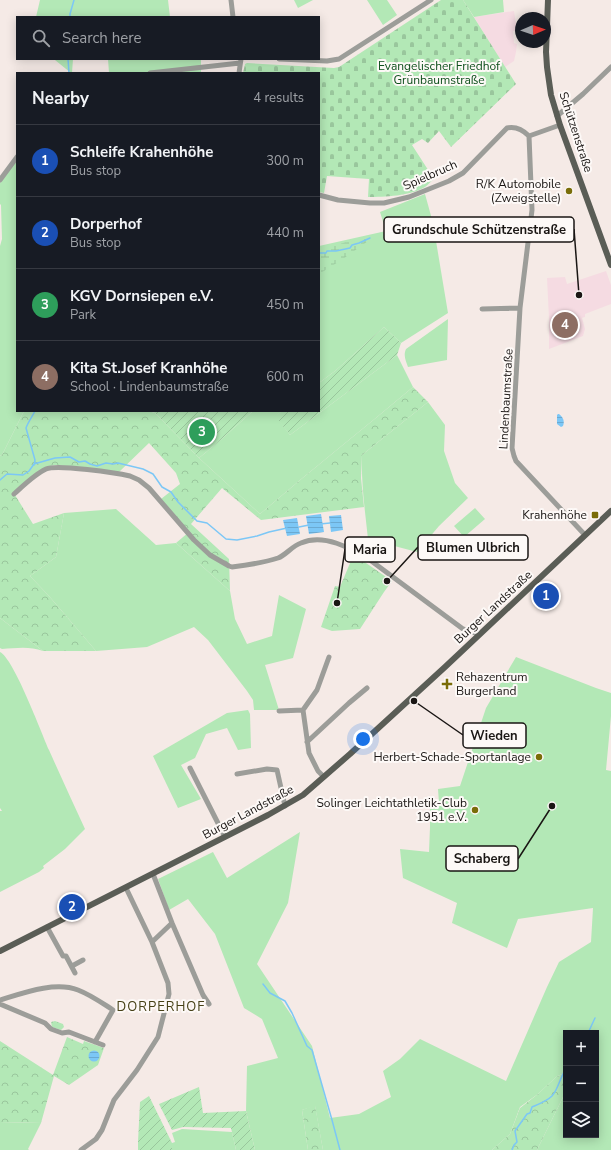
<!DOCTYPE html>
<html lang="en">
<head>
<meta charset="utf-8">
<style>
  :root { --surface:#171b24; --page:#20242c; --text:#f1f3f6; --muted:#9ea1a6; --line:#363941; --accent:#7a6d09 }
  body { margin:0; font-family:"Nunito Sans",sans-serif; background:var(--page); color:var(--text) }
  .controls { position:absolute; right:12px; bottom:12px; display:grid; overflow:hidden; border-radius:0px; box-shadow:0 2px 10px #0003 }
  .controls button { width:36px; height:36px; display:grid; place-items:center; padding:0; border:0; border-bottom:1px solid var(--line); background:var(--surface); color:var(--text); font:20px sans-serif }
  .compass { position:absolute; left:515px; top:12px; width:36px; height:36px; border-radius:50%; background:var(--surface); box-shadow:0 2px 10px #0003; rotate:88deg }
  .you { position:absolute; left:363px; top:739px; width:14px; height:14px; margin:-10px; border:3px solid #fff; border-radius:50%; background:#1a73e8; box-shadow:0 0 0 6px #1a73e833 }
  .badge { display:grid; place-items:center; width:26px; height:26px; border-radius:50%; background:var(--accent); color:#fff; font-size:13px; font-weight:700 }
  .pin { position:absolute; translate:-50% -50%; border:2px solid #fff; box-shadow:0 1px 4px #0006 }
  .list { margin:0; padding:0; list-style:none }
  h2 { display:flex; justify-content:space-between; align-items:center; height:52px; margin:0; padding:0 16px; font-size:17px }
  h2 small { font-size:13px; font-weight:400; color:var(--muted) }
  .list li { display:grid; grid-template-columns:26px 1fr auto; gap:12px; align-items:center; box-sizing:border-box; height:72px; padding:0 16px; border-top:1px solid var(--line) }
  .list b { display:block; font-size:15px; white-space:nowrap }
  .list p { margin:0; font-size:13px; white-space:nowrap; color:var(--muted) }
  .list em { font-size:13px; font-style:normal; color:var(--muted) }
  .icon { flex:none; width:22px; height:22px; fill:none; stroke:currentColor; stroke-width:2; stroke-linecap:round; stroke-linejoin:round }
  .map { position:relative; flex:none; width:611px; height:1150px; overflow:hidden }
  .search { position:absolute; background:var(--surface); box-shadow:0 2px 10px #0003; left:16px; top:16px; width:304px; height:44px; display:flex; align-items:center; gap:10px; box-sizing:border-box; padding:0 14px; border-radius:0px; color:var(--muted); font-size:15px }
  .panel { position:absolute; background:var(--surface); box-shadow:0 2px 10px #0003; left:16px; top:72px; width:304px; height:340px; border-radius:0px }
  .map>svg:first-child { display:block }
  .education { fill:#f5dbe2 }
  .grass { fill:#b3e8b6 }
  .forest { fill:url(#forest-crowns) }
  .wetland { fill:url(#wetland-marsh) }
  .cemetery { fill:url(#cemetery-stones) }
  .garden { fill:url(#garden-furrows) }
  .water { fill:url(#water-rules) }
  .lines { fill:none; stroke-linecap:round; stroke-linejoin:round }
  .stream { stroke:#7cc7f6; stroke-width:1.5 }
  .minor { stroke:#9c9d99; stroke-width:5 }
  .major { stroke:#5a5d56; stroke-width:6 }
  .poi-dot { fill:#7a6d09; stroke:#fdf9f7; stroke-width:1.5 }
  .labels { text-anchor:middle; stroke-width:4; stroke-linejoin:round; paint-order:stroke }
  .park-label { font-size:12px; fill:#0e501c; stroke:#fdf9f7 }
  .street-label { font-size:12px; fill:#1a1614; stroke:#fdf9f7 }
  .poi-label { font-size:12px; fill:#1a1614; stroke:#fdf9f7; text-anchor:end }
  .neighbourhood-label { font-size:13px; letter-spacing:1px; fill:#464016; stroke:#fdf9f7 }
  .leader { fill:none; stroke:#1a1614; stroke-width:1.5 }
  .callout-dot { fill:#1a1614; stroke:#fdf9f7; stroke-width:1.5 }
  .callout { fill:#fdf9f7; stroke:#1a1614; stroke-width:1.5 }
  .callout-label { font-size:13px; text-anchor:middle; font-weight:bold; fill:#1a1614 }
</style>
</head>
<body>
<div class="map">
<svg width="611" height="1150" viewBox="0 0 611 1150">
  <defs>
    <pattern id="forest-crowns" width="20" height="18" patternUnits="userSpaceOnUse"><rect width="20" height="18" fill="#b3e8b6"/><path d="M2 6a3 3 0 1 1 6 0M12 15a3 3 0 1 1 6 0" fill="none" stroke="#99c69c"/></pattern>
    <pattern id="wetland-marsh" width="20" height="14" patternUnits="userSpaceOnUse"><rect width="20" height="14" fill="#b3e8b6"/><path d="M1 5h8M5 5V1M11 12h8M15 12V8" fill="none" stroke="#99c69c"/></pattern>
    <pattern id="cemetery-stones" width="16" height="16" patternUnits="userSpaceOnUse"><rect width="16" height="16" fill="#b3e8b6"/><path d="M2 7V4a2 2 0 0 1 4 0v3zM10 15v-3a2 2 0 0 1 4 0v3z" fill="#99c69c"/></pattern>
    <pattern id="garden-furrows" width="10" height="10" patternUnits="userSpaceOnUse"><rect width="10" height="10" fill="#b3e8b6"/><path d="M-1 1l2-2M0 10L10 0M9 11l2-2" fill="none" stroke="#99c69c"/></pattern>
    <pattern id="water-rules" width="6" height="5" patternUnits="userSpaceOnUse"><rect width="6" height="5" fill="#7cc7f6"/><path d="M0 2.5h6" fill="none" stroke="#6baad2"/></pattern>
  </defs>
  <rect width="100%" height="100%" fill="#f5eae6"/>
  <path class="education" d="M514 11 517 31H513L514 43 517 44 516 52 514 61 505 67 474 17Z
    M606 271 611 285V304L585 314V317L582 318 585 329 583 336 549 349V318L547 278 565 277 567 284Z"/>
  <path class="grass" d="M40 0H168L170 17H36Z
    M294 0H313L298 8Z
    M367 0H387L397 15 383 25Z
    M463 0H503L504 12 474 17Z
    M51 59H73L72 73H71L55 60Z
    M108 59H201V73H109Z
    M17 160V411H24L2 455 0 456V246L2 239 1 205 0 204V183Z
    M425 194 433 223 448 313 401 343 384 327 335 371 319 383V246L386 231 380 212Z
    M448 319 447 360 408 367C406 361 403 356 406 349Z
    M397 355 413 387C362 430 310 471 260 514L199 458 216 444 253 411H282L276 416 290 435Z
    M428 402 445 425 444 451 455 483 468 498 439 526 417 552 368 539C365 511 361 483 362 455Z
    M475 508 485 519 464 537 454 526Z
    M116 509 156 545 176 543 230 591 235 619 247 644 272 636 279 595 306 609 293 658 265 665 279 710H254L253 700 247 691 208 640 194 627 147 647 96 651 49 596 30 576 56 557 64 513Z
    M0 618 43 651C30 646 16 648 2 649L0 648Z
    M0 652C14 659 41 732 49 750 61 777 73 803 85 829L65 849 43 866 44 868 39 872 0 892V811H2L0 808Z
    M516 657 596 688 611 693V716L606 770 611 771V1150H537L566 1091V1135H596V1033H566V1072L556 1077 538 1094 520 1107 510 1134 492 1150H323L315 1106 302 1110 308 1150H255L246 1111 247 1066 278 1058 262 1019 244 1008 215 934 188 899 169 910 158 879 213 852 227 878 300 832 288 903 257 964 312 1046 330 1118 359 1114 391 1097 383 1071 400 1059 420 1039 506 1081 547 987 559 962 591 942 593 908 518 919 507 948 452 923 457 903 403 878 400 849 429 852 430 827V801L439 803 438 789 460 786 486 708Z
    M248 710 250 714 251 748 238 750 227 728 206 734 195 758 181 765 201 799 178 808 153 756 227 713Z
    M0 1122 41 1123 28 1149 29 1150H0Z
    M182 1129 232 1132 236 1150H172V1143L175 1142 172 1133Z"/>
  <path class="forest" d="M413 387 428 402 362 455 361 478 364 507 261 520 222 488 191 524 229 559 230 591 176 543 189 532 161 499 180 484 176 473 149 443 119 472 56 465C39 466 27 484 15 495L33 524 64 513 56 557 30 576 49 596 96 651H43L0 618V456L2 455 24 411H149L155 413 199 458 260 514C310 471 362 430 413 387Z
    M353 556 366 563 392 581 384 592 360 629 332 631 321 627 335 586 340 587Z
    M55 1021 63 1024 64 1027 61 1030 52 1027 51 1022Z
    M67 1037 83 1044 84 1041 104 1048 98 1065 69 1085 54 1076 41 1123 0 1122V1041L53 1075Z
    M566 1072V1091L537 1150H492L510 1134 520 1108 538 1094 556 1077Z
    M315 1105 323 1150H308L302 1110Z"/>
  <path class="wetland" d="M367 237 368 241 343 259 319 274V249Z"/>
  <path class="cemetery" d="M441 0H463L516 84 451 147 439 131 428 143 422 139 412 145 434 179C431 181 428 185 425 187 411 196 384 197 368 197L369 179 327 176 324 193 319 192V73H243L245 64 247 63 334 68 339 67Z"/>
  <path class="garden" d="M384 327 401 343 397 355 290 435 275 416 282 411H319V383L335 371Z
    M149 411H253L216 444 199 458 155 413Z
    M199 1087 203 1113 246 1111 255 1150H236L231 1128 183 1127 172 1130 159 1104Z
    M149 1096 172 1143V1150H138V1142L140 1102Z"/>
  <path class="water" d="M558 414H559C563 417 565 421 563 426L561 427 557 424V415Z
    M321 514 324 532 309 534 306 516Z
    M341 515 343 530 331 532 329 516Z
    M297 518 300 534 287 536 283 520Z
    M88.5 1056a5.5 5.5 0 1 1 11 0a5.5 5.5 0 1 1-11 0Z"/>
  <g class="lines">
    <path class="stream" d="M70 17V14L74 0
      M68 59 69 73
      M319 253H326L327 251H336L350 248 352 245 359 243 370 238
      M34 465 35 460 26 428C28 422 32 417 35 411
      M0 480 7 474 23 475 29 471 34 464 55 458 70 457 79 462 85 461 90 464 97 466 106 463 113 464 118 463 143 469 153 474 162 487 171 492 178 502 197 521 207 523 226 539 237 540 257 536 269 532 287 528
      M320 524 330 523
      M299 527 309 525
      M263 984 270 993 285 1001 292 1013 307 1046 312 1050 332 1120 340 1150
      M588 1033 595 1018
      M512 1150 514 1145 517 1142 515 1131 527 1114 530 1113 532 1107C539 1104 547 1101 552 1096 558 1090 560 1077 566 1069"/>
    <path class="minor" d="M231 0 233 17
      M279 59 327 61 339 59 431 0
      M150 73 240 63
      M239 73 241 59
      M557 116 583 94 611 67
      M560 125 529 136 532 210 520 308 512 448 514 456 516 461 585 535
      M0 180 17 157
      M319 195 338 200 370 203H384L409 197 449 181 463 173 507 128C516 126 523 130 529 136
      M482 309 520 308
      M14 494C23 486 35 474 46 469 57 464 117 473 130 476L139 480 149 488 194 540 210 555 229 566 232 567C248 565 263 563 278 558 286 555 292 546 301 543 324 533 350 548 370 560L463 629 479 634
      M279 711 303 710
      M307 742 349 703 367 688
      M190 768 225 837
      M237 774 267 769 277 770 285 806
      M324 777 318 771 309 753 303 710 317 690 329 657
      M153 874 172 923 203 995 209 1004
      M47 927 63 956H66L75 973
      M152 942 172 923
      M72 966 83 960
      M0 1000C23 993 55 981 78 990 91 995 102 1003 113 1010L95 1042
      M0 1004 45 1023 51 1029 62 1033 69 1032 103 1045
      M81 1150 96 1139 102 1130 114 1100 137 1070 158 1037 169 994 168 983 152 942 126 888"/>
    <path class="major" d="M548 0 546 52 547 67 551 95 560 125 611 265
      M0 951 268 815 303 795 350 754 445 667 611 511"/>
  </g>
  <g class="poi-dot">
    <circle cx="569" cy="191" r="4"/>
    <rect x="591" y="511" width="8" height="8" rx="2"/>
    <path d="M445 678h4v4h4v4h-4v4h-4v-4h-4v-4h4z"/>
    <circle cx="539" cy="757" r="4"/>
    <circle cx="475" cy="810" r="4"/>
  </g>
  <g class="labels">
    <g class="park-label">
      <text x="439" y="70">Evangelischer Friedhof<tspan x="439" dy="14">Grünbaumstraße</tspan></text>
    </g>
    <g class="street-label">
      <text transform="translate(576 132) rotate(72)" y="4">Schützenstraße</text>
      <text transform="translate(430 175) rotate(-24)" y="4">Spielbruch</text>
      <text transform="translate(506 399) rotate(-87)" y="4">Lindenbaumstraße</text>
      <text transform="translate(493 607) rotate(-43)" y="4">Burger Landstraße</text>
      <text transform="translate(248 812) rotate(-28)" y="4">Burger Landstraße</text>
    </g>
    <g class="poi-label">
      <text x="561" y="188">R/K Automobile<tspan x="561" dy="14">(Zweigstelle)</tspan></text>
      <text x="587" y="519">Krahenhöhe</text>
      <text x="456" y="681" text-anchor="start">Rehazentrum<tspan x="456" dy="14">Burgerland</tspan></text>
      <text x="531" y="761">Herbert-Schade-Sportanlage</text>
      <text x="467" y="807">Solinger Leichtathletik-Club<tspan x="467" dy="14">1951 e.V.</tspan></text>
    </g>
    <g class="neighbourhood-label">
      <text x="161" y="1011">DORPERHOF</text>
    </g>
  </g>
  <path class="leader" d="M579 295L574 229M387 581L418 547M337 603L345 549M414 701L463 735M552 806L518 859"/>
  <g class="callout-dot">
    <circle cx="579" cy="295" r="4"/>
    <circle cx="387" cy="581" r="4"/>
    <circle cx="337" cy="603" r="4"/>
    <circle cx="414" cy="701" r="4"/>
    <circle cx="552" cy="806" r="4"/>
  </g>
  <g class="callout">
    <rect x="384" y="217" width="190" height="25" rx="4"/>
    <rect x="418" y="535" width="110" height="25" rx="4"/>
    <rect x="345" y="537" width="50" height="25" rx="4"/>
    <rect x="463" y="723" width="63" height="25" rx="4"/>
    <rect x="446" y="846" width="72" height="25" rx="4"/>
  </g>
  <g class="callout-label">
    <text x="479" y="234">Grundschule Schützenstraße</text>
    <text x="473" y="552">Blumen Ulbrich</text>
    <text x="370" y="554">Maria</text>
    <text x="494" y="740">Wieden</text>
    <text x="482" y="863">Schaberg</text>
  </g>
</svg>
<div class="controls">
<button>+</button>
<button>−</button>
<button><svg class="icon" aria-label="layers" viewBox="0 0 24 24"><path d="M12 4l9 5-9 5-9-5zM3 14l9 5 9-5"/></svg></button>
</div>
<svg class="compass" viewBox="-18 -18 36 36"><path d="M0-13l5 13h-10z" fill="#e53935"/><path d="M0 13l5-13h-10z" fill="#9ea1a6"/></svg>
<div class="you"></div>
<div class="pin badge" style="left:546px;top:596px;background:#1a4fb4">1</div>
<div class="pin badge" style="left:72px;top:907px;background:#1a4fb4">2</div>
<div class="pin badge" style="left:202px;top:432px;background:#2e9e5b">3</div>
<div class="pin badge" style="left:565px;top:325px;background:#8d6e63">4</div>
<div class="search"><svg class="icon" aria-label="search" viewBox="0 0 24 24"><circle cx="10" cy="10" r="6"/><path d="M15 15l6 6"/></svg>Search here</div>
<section class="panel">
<h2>Nearby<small>4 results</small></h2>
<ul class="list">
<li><span class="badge" style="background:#1a4fb4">1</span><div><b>Schleife Krahenhöhe</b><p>Bus stop</p></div><em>300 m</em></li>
<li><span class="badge" style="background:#1a4fb4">2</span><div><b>Dorperhof</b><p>Bus stop</p></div><em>440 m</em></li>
<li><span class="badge" style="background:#2e9e5b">3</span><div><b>KGV Dornsiepen e.V.</b><p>Park</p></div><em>450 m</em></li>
<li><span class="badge" style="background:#8d6e63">4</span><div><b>Kita St.Josef Kranhöhe</b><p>School · Lindenbaumstraße</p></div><em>600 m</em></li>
</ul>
</section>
</div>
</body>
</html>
